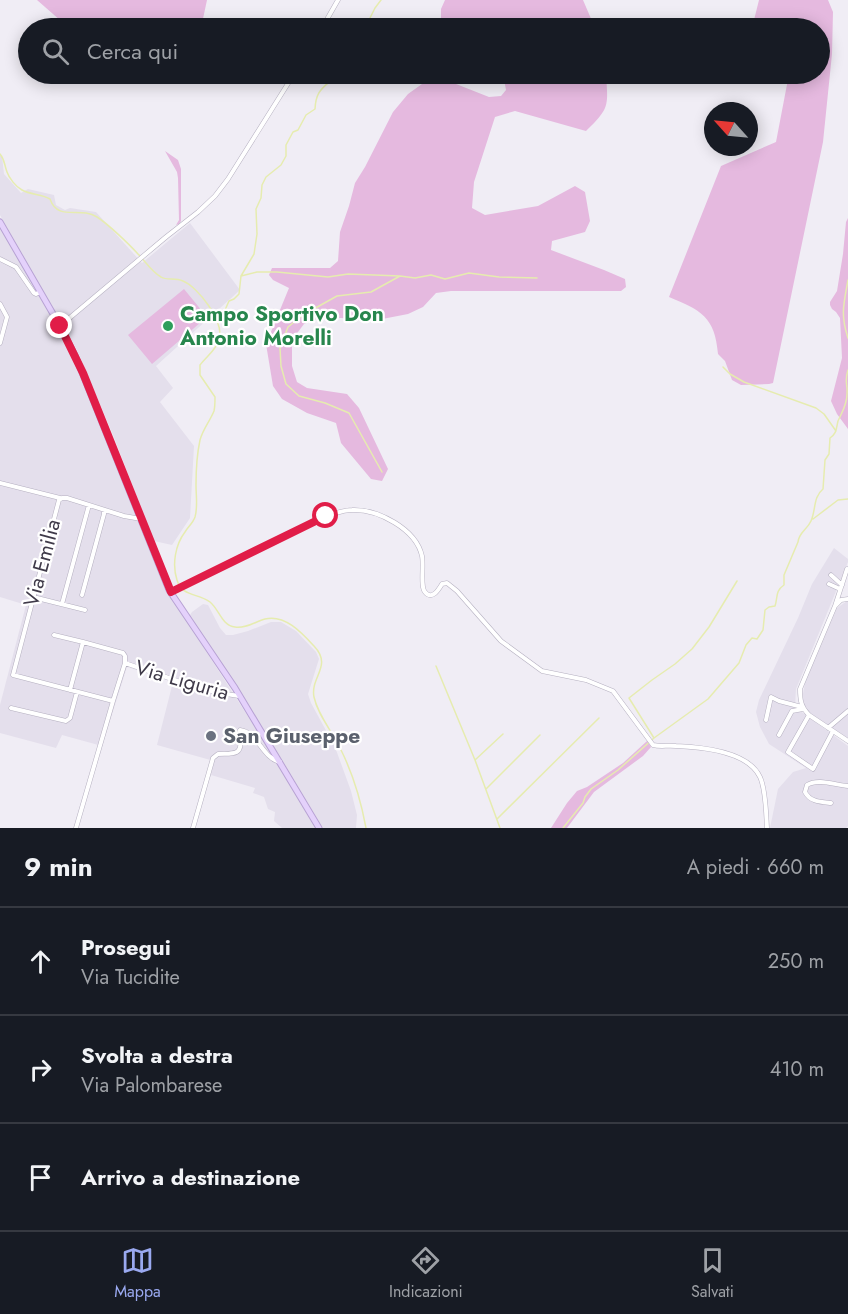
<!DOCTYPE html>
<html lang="it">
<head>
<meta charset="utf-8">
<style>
  :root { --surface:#171b24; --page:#20242c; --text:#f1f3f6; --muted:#9ea1a6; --line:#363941; --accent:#9aa9f0 }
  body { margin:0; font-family:Jost,sans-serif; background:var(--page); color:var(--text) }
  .compass { position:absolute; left:704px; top:102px; width:54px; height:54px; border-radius:50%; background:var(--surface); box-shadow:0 3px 15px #0003; rotate:297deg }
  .stop { position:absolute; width:18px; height:18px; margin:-14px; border:4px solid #e11d48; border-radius:50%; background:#fff }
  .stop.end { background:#e11d48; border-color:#fff; box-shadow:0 2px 6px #0008 }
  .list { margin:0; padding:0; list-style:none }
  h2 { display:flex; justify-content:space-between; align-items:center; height:78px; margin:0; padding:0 24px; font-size:26px }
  h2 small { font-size:20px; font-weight:400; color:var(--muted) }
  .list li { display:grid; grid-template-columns:39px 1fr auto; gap:18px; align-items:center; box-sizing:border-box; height:108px; padding:0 24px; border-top:2px solid var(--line) }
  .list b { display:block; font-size:22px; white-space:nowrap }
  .list p { margin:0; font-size:20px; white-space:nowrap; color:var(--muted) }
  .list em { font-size:20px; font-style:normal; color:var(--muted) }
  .icon { flex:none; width:33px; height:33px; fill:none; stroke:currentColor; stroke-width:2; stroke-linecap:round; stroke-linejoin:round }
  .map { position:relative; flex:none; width:848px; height:828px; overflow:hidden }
  .search { position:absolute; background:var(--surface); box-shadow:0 3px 15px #0003; left:18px; right:18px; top:18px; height:66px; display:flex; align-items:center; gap:15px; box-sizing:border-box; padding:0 21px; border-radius:33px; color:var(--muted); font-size:22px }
  .sheet { height:402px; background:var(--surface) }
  nav { display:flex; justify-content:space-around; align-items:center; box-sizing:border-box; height:84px; border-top:2px solid var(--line); background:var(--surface); font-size:16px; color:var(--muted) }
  nav a { display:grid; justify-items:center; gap:3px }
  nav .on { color:var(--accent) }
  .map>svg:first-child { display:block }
  .residential { fill:#e4dfec }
  .green { fill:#e5b9df }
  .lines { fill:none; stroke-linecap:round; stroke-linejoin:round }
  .stream { stroke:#e6ecaf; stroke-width:1.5 }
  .minor-casing { stroke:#b5b0c0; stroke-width:5 }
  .secondary-casing { stroke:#b7a2d3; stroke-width:7 }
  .minor { stroke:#fff; stroke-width:4 }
  .secondary { stroke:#e4d1fb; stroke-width:5 }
  .route { stroke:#e11d48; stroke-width:8 }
  .leisure-dot { fill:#2e9e5b; stroke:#fff; stroke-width:2 }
  .worship-dot { fill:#6b7280; stroke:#fff; stroke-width:2 }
  .labels { text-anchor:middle; stroke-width:4.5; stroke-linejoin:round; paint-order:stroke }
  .leisure-label { font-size:21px; font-weight:bold; fill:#27864d; stroke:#fff; text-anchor:start }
  .street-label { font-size:21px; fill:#3f3a49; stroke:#fff }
  .worship-label { font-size:21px; font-weight:bold; fill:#5b616d; stroke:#fff; text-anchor:start }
</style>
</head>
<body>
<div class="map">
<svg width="848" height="828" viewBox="0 0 848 828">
  <rect width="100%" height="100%" fill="#f0edf5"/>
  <path class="residential" d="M0 155 2 156 4 174 21 193 28 189 54 195 56 205 65 210 70 208 96 212 142 263 190 223 240 290 156 366 173 388 160 402 194 446 190 518 172 545 154 541 113 435 77 350 0 215Z
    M0 228 40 296 74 360 108 441 134 512 170 595 272 754 315 828H282L274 821 275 812 268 809 264 797 253 793 255 788 211 775 214 761 157 745 173 682 127 667 102 746 62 735 56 748 0 733V705L26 605 0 597Z
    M834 548 848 559V562L796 689 795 707 848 746V826L846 828H770L778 789 793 772 806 768 769 744 760 727 756 712 759 700 798 618 812 584Z
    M847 601 848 602V738L808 712 802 699 805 683 837 608Z
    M203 604 208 605 220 628 226 635H233L248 631 271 622H281L296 631 316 652 319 659 308 694 311 703 335 747 351 791 357 815 356 828H323L257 719 190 615 192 612Z"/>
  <path class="green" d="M37 0H207L201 28H69Z
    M445 0H583L595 28H441V9Z
    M759 0H828L833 12 832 54 823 142 773 383 769 384 741 385 732 380 725 361 718 354C715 317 701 310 669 297L721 166 776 142 789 74H820V28H752Z
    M503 74H606C608 106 610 108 586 131L515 111 495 117 474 182 472 208 485 215 538 206 575 186 585 192 590 221 585 232 552 241 551 250 604 270 625 279 626 287 621 291H451L436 293 423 307 408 314 377 320 323 317 304 324 292 340V366L297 382 307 388 347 394 359 408 388 469 382 481 371 479 341 443 336 423 307 413 282 399 273 386 266 344 289 288 273 280 269 275 272 268H330L338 261 340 232 349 206 355 183 365 167 393 112 408 94 422 84 432 81 451 82 489 97 501 96 506 90Z
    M165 151 178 160 181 169V221L179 224 176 225 179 220 178 178 177 172Z
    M848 218V429L837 414 831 401 842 358 840 318 836 312 832 309 830 305V302L837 291 843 254 846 222Z
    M184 289 207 317 152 364 128 335Z
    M647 741 651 747 643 756 594 792 567 828H551L567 803 577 791 587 787 623 763Z"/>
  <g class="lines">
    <path class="stream" d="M365 28 375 8 381 0
      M0 154C5 160 4 164 7 172 9 178 16 187 22 190 31 195 42 194 50 199 58 222 80 206 97 217 108 224 129 244 138 254 145 261 152 272 161 277 167 281 175 277 183 281 198 287 225 322 219 340 216 350 207 356 200 365V375L215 397C215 402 215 407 214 411 210 421 203 429 200 440 197 454 196 471 196 485 196 496 198 507 195 517 193 523 188 527 185 532 175 545 172 565 177 580 182 597 198 593 210 602 219 609 222 626 235 627 245 629 255 622 265 619 285 614 302 633 314 646 333 666 310 677 314 697 318 716 333 732 341 750 353 774 361 801 366 828
      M241 276 257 272H277L328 277 348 274 400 276 415 278 431 275 445 279 469 273 499 277 537 278
      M848 280C844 303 840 314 848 338
      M218 320 221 313 225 310 229 301 234 299 239 294 241 276 254 254 257 234 256 209 261 198 262 185 266 177 281 165 286 156V145L293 132 298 130 306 115 315 109C316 88 325 88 337 74
      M723 367 730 374 744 382 816 408 824 414 836 431
      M382 472 349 413 325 403 299 396 286 384 281 366 280 348 288 327 303 315 337 296 371 292 400 276
      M813 519 838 500 848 499
      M436 666 475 760 503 734
      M654 738 629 698 652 680 675 664 692 649 709 627 737 581
      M475 760 500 828
      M486 789 540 735
      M497 819 599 718
      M563 828 583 803 585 797 591 789 618 770 654 738 708 699 739 663 746 645 752 638 757 639 763 630 765 610 769 607 775 606C778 597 775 591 784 585V575L798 542C799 532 807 530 811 521 816 510 813 497 823 489L825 460 829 454 830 438C837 433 836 429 838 421 842 412 847 405 847 394 848 384 844 382 848 370"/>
    <defs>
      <path id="minor" d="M322 28 338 0
        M0 259 16 267 34 293 36 294 40 292
        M0 304 7 317 0 343
        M60 326 166 237 198 212 215 196 228 179 294 74
        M0 483 60 498
        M141 519 124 516 67 498H62L59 500 13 675 113 701 125 663 195 687 220 693 239 696
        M831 575 842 585
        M829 584 840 589
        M171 592 325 516C334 514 343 510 352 510 378 509 416 529 422 556 424 565 420 587 425 592 432 601 439 589 442 584L447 583 457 591 501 641 542 671 586 680 613 691 653 745C660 747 668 745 676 746 701 747 748 751 760 777 766 790 766 813 767 828
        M82 595 104 514V510
        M33 597 85 610
        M848 599 841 600 835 606 800 689C800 700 801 707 809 715L848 741
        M62 604 89 505
        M835 606 847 569
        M54 635 83 642
        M70 690 83 642 123 653 125 656V663
        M11 708 66 721 70 718 77 692
        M809 715 788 752 813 769 833 731
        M766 720 771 697 779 701 802 707
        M828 728 848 711
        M779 735 792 711 803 709
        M831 803C821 802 810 802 805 792L807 785C818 778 835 785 848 786
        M76 828 113 701
        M193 828 213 758 218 754C229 753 243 757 240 740 239 732 238 738 240 730 258 732 262 758 280 762"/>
      <path id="secondary" d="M0 222 60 326 75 355 169 590 235 688 319 828"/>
    </defs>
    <use href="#minor" class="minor-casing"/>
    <use href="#secondary" class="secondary-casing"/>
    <use href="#minor" class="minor"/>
    <use href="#secondary" class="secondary"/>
  </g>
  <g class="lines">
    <path class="route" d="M60 326 83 373 171 592 326 516"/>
  </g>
  <circle class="leisure-dot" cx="168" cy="326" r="6"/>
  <circle class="worship-dot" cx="211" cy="736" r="6"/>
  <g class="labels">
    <g class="leisure-label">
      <text x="180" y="321">Campo Sportivo Don<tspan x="180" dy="24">Antonio Morelli</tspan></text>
    </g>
    <g class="street-label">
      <text transform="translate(42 563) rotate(-75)" y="7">Via Emilia</text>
      <text transform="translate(182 680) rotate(16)" y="7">Via Liguria</text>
    </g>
    <g class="worship-label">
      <text x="223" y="743">San Giuseppe</text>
    </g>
  </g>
</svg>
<svg class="compass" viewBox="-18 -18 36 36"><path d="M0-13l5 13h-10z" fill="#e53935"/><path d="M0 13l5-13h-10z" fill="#9ea1a6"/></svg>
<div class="stop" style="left:326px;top:516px"></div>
<div class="stop end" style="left:60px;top:326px"></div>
<div class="search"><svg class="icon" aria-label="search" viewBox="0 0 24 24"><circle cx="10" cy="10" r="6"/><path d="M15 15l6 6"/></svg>Cerca qui</div>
</div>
<section class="sheet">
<h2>9 min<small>A piedi · 660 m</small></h2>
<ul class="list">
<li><svg class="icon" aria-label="ahead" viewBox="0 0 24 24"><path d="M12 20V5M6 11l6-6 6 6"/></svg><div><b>Prosegui</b><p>Via Tucidite</p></div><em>250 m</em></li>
<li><svg class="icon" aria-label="right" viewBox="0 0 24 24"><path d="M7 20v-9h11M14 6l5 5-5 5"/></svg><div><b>Svolta a destra</b><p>Via Palombarese</p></div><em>410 m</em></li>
<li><svg class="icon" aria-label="arrive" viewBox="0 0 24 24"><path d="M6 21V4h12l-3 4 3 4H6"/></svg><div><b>Arrivo a destinazione</b></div></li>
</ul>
</section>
<nav>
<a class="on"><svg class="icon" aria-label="map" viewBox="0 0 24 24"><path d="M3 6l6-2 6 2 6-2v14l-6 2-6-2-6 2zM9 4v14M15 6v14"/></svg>Mappa</a>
<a><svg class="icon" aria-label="directions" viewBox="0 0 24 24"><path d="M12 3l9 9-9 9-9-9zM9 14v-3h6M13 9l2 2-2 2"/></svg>Indicazioni</a>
<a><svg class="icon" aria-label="saved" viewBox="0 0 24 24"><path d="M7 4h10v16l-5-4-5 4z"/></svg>Salvati</a>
</nav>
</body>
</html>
